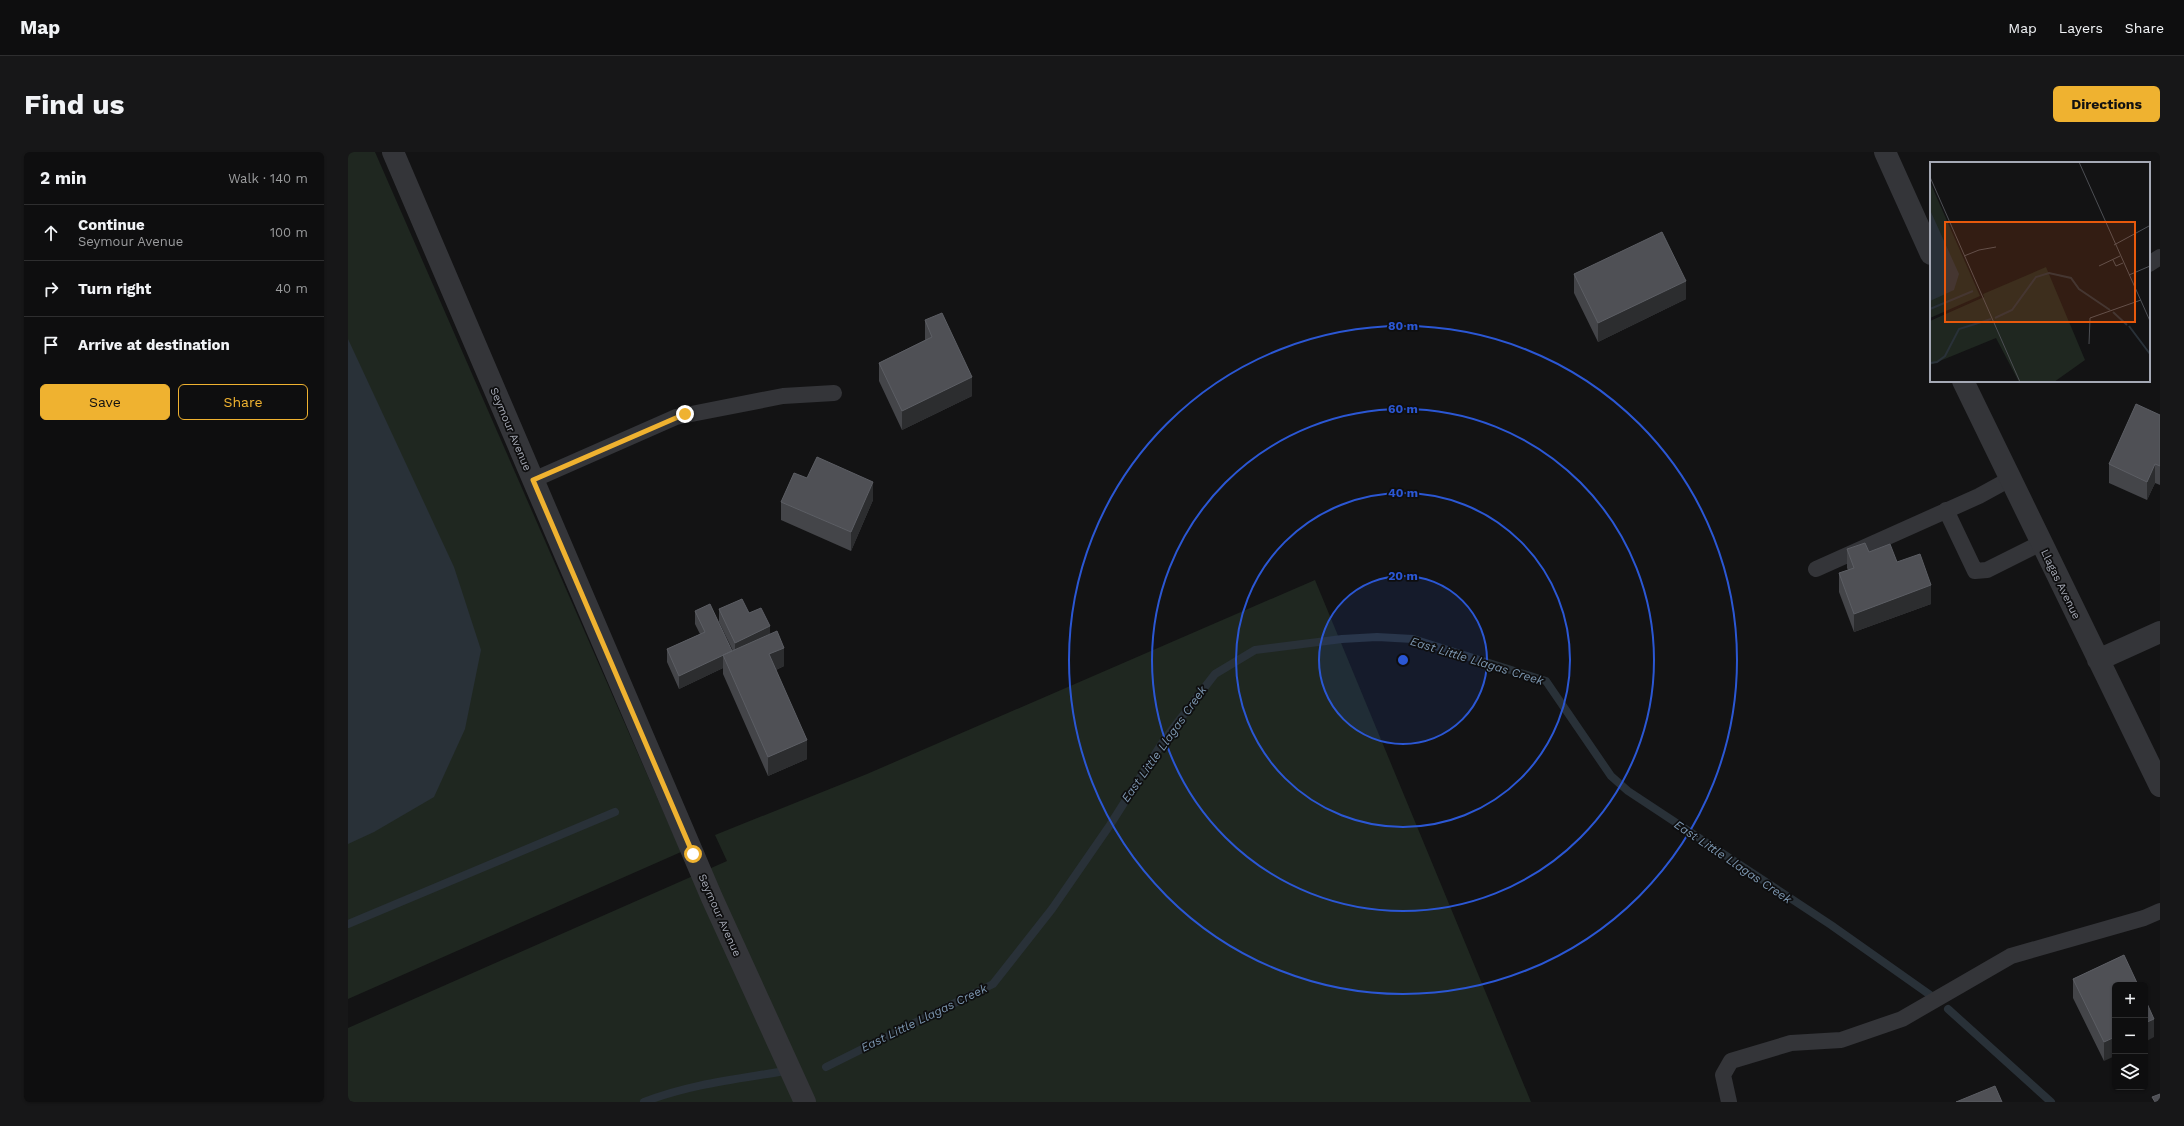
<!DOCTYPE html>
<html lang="en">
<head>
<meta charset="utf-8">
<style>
  :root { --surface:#0e0e0f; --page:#171718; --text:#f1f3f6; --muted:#9b9c9e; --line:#2e2e2f; --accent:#efb230 }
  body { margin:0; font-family:"Work Sans",sans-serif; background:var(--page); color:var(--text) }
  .controls { position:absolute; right:12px; bottom:12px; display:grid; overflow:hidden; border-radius:6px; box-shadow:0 1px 3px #0004 }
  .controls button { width:36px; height:36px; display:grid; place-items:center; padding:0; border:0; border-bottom:1px solid var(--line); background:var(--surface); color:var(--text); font:20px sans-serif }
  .stop { position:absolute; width:12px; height:12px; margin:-9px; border:3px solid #efb230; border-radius:50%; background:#fff }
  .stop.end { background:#efb230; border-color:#fff; box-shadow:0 1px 4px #0008 }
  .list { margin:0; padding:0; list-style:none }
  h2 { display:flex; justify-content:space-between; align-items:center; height:52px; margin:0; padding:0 16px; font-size:17px }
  h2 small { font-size:13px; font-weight:400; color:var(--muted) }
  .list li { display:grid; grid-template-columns:26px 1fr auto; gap:12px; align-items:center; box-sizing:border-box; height:56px; padding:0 16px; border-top:1px solid var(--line) }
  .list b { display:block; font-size:15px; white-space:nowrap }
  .list p { margin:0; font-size:13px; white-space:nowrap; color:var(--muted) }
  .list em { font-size:13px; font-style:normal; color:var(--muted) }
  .actions { display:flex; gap:8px; padding:12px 16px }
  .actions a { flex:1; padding:9px 0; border:1px solid var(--accent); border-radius:6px; text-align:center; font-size:14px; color:var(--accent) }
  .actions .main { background:var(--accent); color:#111 }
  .icon { flex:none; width:22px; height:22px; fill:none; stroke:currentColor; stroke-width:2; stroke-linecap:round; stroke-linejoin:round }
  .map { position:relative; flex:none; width:1812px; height:950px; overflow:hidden; border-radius:6px }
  header { display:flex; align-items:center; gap:24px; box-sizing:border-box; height:56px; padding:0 20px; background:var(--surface); border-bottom:1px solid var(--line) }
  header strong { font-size:19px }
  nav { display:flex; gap:22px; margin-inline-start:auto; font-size:14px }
  .intro { display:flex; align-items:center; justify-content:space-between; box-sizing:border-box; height:96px; padding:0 24px }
  h1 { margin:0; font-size:28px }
  .button { padding:10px 18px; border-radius:6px; background:var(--accent); color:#111; font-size:14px; font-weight:700 }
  main { display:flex; gap:24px; padding:0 24px }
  aside { flex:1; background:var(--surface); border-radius:6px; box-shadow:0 1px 3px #0004 }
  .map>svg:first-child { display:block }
  .green { fill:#1f2720 }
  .water { fill:#293138 }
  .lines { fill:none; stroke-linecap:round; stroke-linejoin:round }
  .stream { stroke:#293138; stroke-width:8 }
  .lane { stroke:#343539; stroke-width:16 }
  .street { stroke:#343539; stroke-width:22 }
  .wall { fill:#444549 }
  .shaded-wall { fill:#2c2d2f }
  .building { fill:#4f5055; stroke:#5c5e64 }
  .route { stroke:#efb230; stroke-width:5 }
  .ring { fill:none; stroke:#2b57d4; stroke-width:2 }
  .labels { text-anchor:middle; stroke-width:3.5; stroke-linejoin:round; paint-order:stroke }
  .street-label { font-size:11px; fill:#a5a9b5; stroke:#0e0e0f }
  .water-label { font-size:12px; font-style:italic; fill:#7c96b0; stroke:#0e0e0f }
  .inset-river { fill:none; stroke:#293138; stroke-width:2 }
  .inset-road { fill:none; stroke:#4d4f54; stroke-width:1 }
  .view { fill:#e8590c; fill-opacity:0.15; stroke:#e8590c; stroke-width:2 }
  .inset-edge { fill:none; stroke:#a5a9b5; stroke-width:2 }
  .centre { fill:#2b57d4; stroke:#0e0e0f; stroke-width:2 }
  .ring-label { font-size:12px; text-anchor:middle; font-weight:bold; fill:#2b57d4; stroke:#0e0e0f; stroke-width:3.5; stroke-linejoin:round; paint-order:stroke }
</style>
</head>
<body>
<header>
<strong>Map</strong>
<nav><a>Map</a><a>Layers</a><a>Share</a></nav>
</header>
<div class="intro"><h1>Find us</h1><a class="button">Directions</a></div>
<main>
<aside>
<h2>2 min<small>Walk · 140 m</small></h2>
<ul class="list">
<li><svg class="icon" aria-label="ahead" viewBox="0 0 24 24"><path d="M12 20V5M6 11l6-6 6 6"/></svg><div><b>Continue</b><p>Seymour Avenue</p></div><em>100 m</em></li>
<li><svg class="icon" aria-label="right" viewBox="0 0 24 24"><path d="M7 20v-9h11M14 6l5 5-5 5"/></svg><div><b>Turn right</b></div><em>40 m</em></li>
<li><svg class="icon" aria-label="arrive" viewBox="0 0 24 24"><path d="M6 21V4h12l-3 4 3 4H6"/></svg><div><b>Arrive at destination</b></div></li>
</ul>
<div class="actions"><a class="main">Save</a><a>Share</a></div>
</aside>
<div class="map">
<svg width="1812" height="950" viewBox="0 0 1812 950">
  <rect width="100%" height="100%" fill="#131314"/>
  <path class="green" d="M0 0H27L333 700 0 847Z
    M967 428 1183 950H0V876L379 709 367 683 519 622Z"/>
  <path class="water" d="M0 187 106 415 133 498 117 577 86 645 26 680 0 692Z"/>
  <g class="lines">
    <path class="stream" d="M0 772 267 660
      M1600 857 1703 950
      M478 915 645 832 704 757 762 673 816 588 867 522 907 498 994 487 1029 485 1065 487 1198 529 1263 624 1280 639 1483 773 1585 845
      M296 950C341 932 390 927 437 919"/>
    <path class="lane" d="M1801 112 1812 105
      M185 328 328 265 435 244 486 241
      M1598 358 1627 419 1639 418 1693 391
      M1468 417 1631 344 1662 327
      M1381 950 1375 923 1383 909 1443 891 1493 888 1554 867 1663 804 1796 766 1812 759"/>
    <path class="street" d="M45 0 364 746 457 950
      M1537 0 1583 102
      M1615 229 1812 634
      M1750 508 1812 480"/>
  </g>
  <path class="wall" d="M1226 122 1338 147 1250 190 1226 141Z
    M577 168 624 244 554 278 531 229V211L577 188Z
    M1812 263V333L1807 331 1799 348 1761 331V312Z
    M459 326 525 348 503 399 433 368V350Z
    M1499 397 1521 400 1549 410 1583 452 1506 480 1491 440V421L1500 418 1499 416Z
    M371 457 401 461 422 483 436 514 428 518 459 607 420 624 375 522V516L331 537 319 510V497L352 482 347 472V459L384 499H385L371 470Z
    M1776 803 1756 909 1725 846V827Z"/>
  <path class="shaded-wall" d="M1338 129V147L1250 190V171Z
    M624 225V244L554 278V259Z
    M1807 312V331L1799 348V330Z
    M525 330V348L503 399V380Z
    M1583 433V452L1506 480V462Z
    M422 474V487L387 504V491Z
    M436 496V514L421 521V502Z
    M375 503V516L331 537V524Z
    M459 588V607L420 624V605Z
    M1806 867V885L1797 890V871Z
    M1767 885V904L1756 909V890Z"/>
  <path class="building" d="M1314 80 1338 129 1250 171 1226 122Z
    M594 161 624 225 554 259 531 211 584 185 577 168Z
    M1788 252 1812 263V314L1807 312 1799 330 1761 312Z
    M469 305 525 330 503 380 433 350 446 321 459 326Z
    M1517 391 1521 400 1542 392 1549 410 1572 402 1583 433 1506 462 1491 421 1506 416 1499 397Z
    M394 447 401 461 413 456 422 474 387 491 371 457Z
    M362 452 384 499 331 524 319 497 357 480 347 459Z
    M429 479 436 496 421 502 459 588 420 605 375 503Z
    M1776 803 1790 833H1767V885L1756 890 1725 827Z
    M1797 847 1806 867 1797 871Z
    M1647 934 1654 950H1608Z
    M1812 942V950H1807L1804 945Z"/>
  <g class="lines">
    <path class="route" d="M337 262 185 328 345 702"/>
  </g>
  <circle cx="1055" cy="508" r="84" fill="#2b57d4" fill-opacity=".12"/>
  <g class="ring">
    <circle cx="1055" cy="508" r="84"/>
    <circle cx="1055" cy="508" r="167"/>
    <circle cx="1055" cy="508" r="251"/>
    <circle cx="1055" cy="508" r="334"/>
  </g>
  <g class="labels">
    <g class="street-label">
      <text transform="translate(163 277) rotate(67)" y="4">Seymour Avenue</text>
      <text transform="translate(1713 432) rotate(64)" y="4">Llagas Avenue</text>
      <text transform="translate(372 763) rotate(66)" y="4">Seymour Avenue</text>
    </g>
    <g class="water-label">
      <text transform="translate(1129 509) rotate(17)" y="4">East Little Llagas Creek</text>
      <text transform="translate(816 592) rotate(-55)" y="4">East Little Llagas Creek</text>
      <text transform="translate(1385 710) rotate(34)" y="4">East Little Llagas Creek</text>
      <text transform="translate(576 866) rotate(-26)" y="4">East Little Llagas Creek</text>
    </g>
  </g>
  <g transform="translate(1582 10)">
    <rect width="220" height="220" fill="#131314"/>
    <path d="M0 20 50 134 0 156ZM116 105 155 198 124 220H89L66 176 0 203V159L54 135 53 132Z" fill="#1f2720"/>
    <path d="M0 48 29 112 24 128 0 139Z" fill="#293138"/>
    <path class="inset-river" d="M0 147 43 129M183 150 197 163M65 156 82 148 106 115 119 111 141 116 149 127 180 148M199 164 220 192M0 201 7 200 15 194 29 167 61 157"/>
    <path class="inset-road" d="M149 0 220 159M0 15 90 220M184 83 219 64M34 94 49 88 66 85M183 98 186 104 193 101M169 104 190 94M199 113 220 104M159 182 160 156 211 138"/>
    <path class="view" d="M15 60H205V160H15Z"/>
    <rect width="220" height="220" class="inset-edge"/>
  </g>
  <circle cx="1055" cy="508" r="6" class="centre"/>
  <g class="ring-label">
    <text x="1055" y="178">80 m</text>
    <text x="1055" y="261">60 m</text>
    <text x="1055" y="345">40 m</text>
    <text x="1055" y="428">20 m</text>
  </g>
</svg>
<div class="controls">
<button>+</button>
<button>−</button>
<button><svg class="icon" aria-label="layers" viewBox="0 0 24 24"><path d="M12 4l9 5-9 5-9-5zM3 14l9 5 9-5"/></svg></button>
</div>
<div class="stop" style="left:345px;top:702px"></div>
<div class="stop end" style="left:337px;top:262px"></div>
</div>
</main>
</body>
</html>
